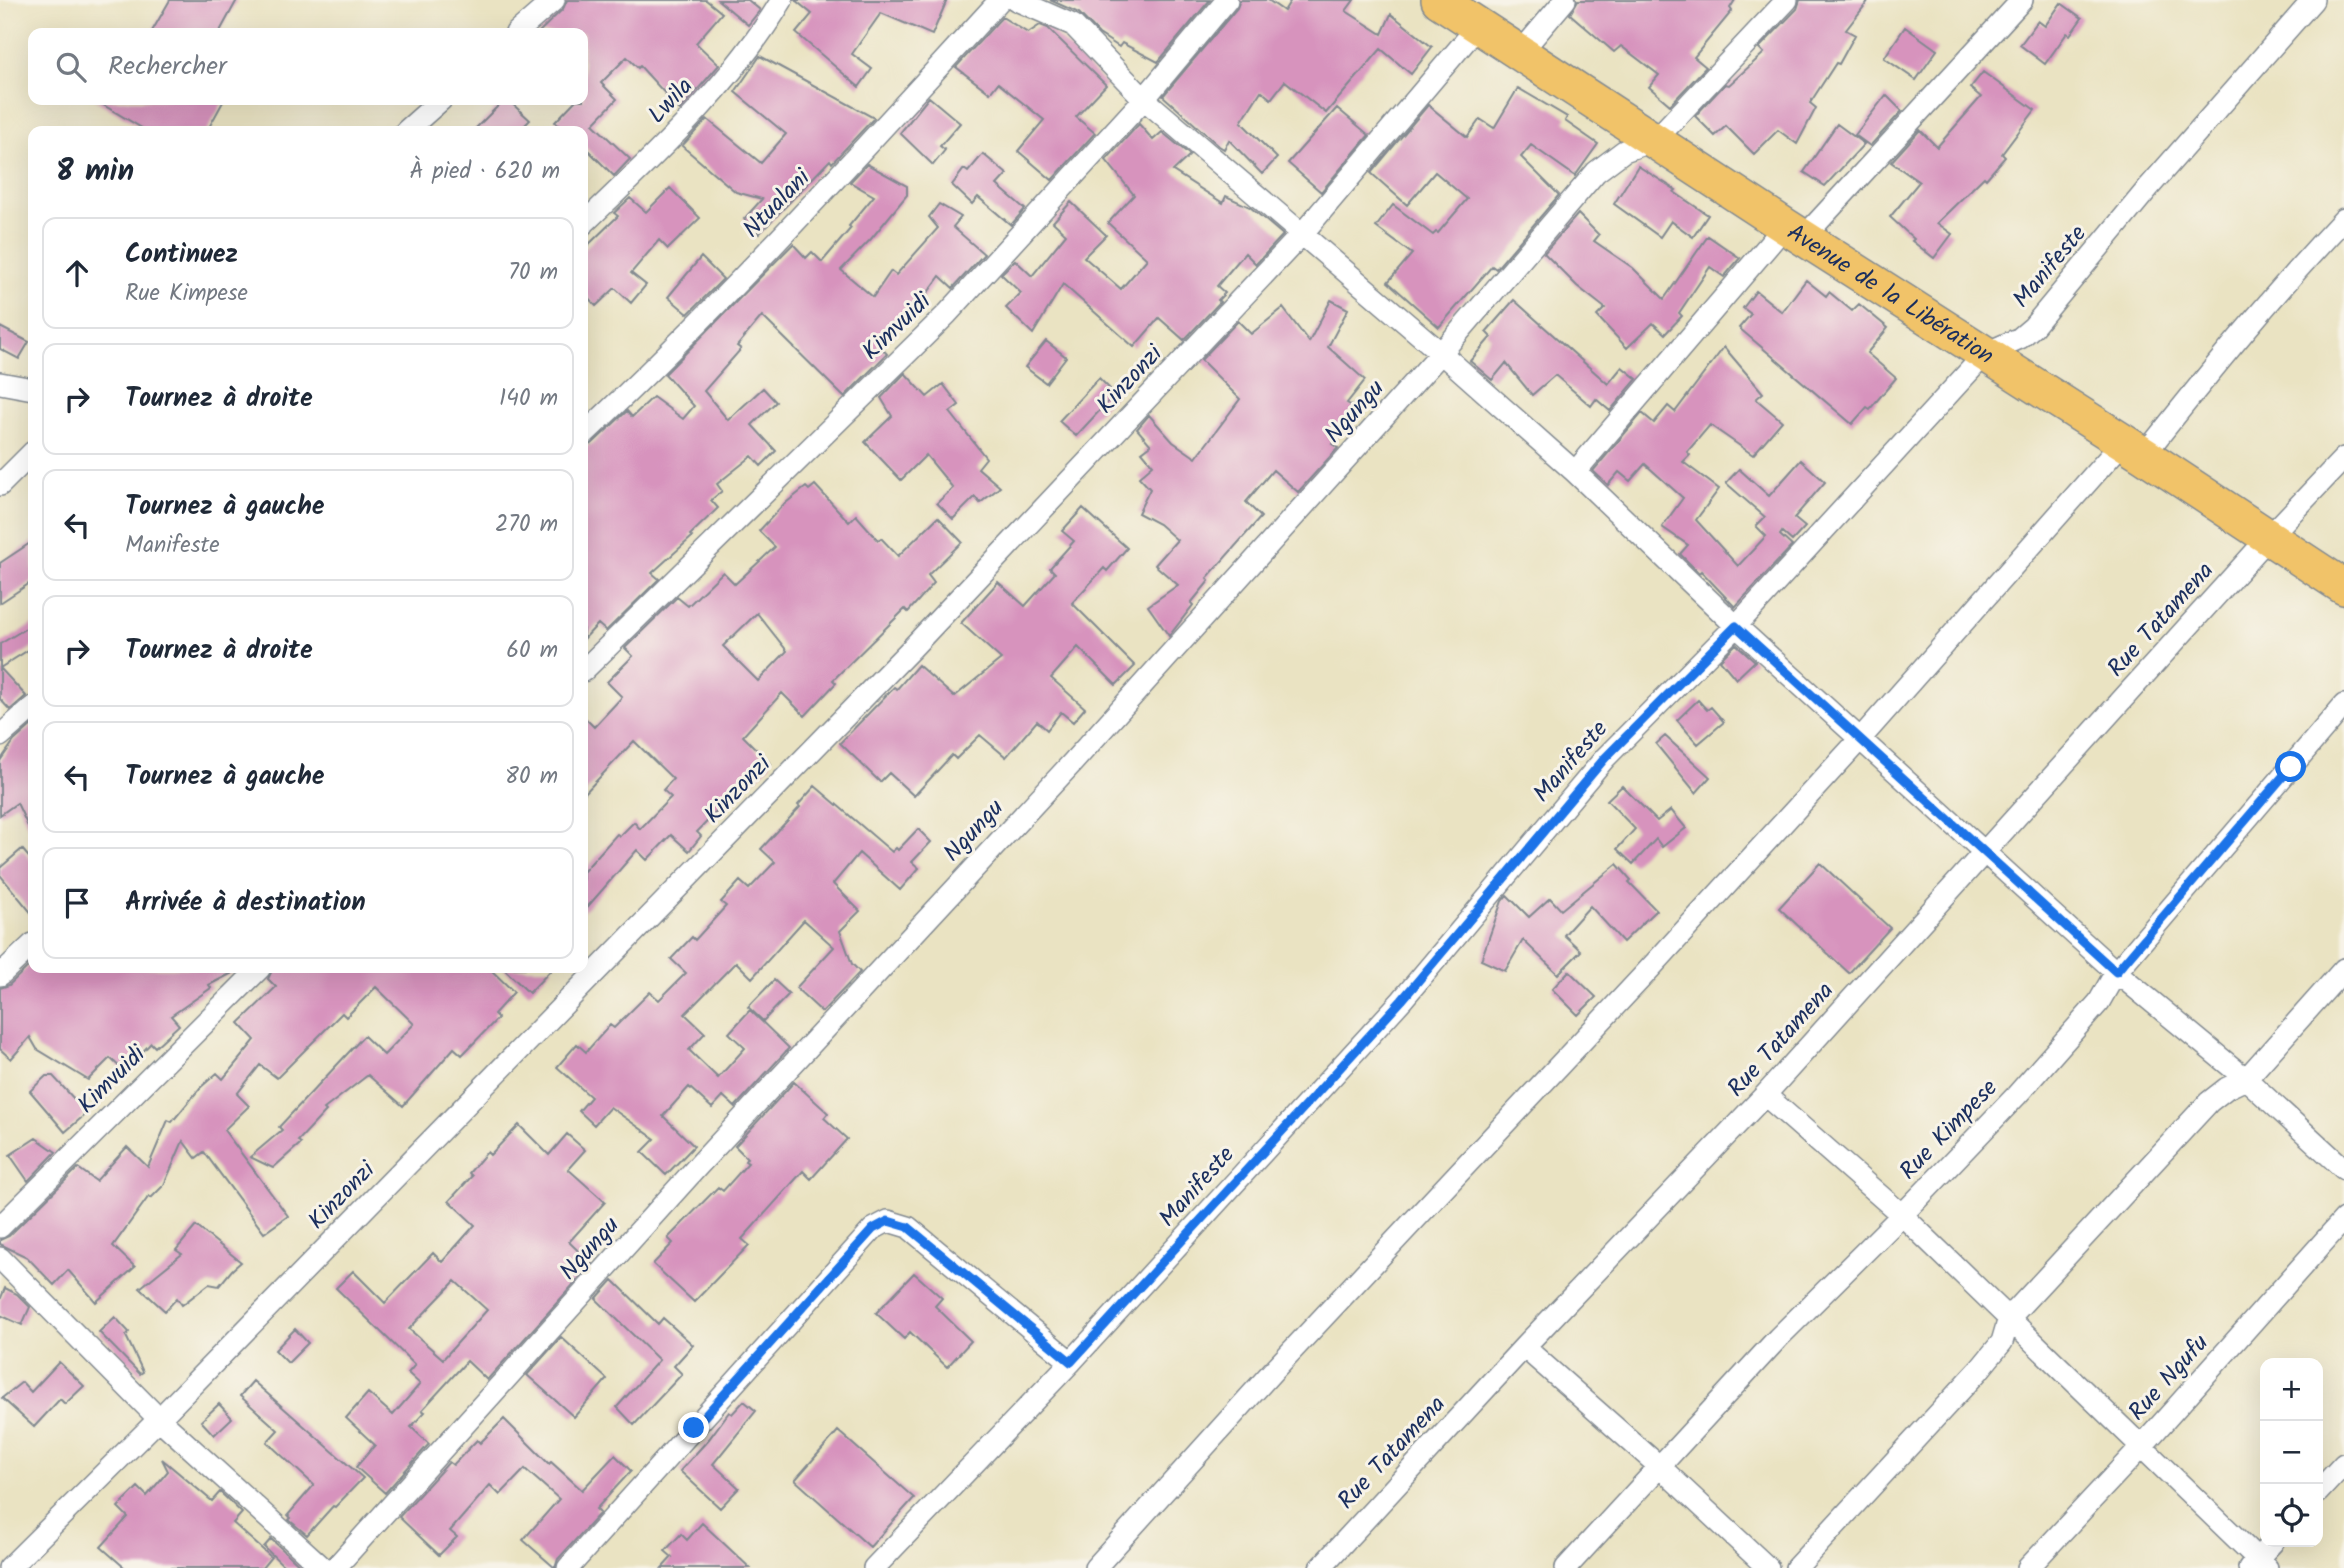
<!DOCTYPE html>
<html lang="fr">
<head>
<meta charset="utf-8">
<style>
  :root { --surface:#fff; --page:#f6f6f7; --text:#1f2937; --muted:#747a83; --line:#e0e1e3 }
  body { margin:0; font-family:Kalam,sans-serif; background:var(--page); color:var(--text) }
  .controls { position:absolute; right:21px; bottom:21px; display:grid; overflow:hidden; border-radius:14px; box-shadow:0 7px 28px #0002 }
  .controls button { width:63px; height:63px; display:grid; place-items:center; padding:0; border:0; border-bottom:2px solid var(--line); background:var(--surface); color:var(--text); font:35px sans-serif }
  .stop { position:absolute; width:21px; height:21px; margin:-16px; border:5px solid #1a73e8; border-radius:50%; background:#fff }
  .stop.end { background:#1a73e8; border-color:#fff; box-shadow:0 2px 7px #0008 }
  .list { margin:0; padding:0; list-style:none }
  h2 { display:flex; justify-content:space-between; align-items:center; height:91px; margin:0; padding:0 28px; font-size:30px }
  h2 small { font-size:23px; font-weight:400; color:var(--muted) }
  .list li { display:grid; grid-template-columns:46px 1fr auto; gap:21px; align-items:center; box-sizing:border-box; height:112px; margin:0 14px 14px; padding:0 14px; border:2px solid var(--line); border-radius:14px }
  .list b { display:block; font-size:26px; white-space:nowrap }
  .list p { margin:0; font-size:23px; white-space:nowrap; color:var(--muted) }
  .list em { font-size:23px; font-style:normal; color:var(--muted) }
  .icon { flex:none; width:38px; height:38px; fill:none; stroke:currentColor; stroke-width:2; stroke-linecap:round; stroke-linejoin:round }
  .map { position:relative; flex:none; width:2344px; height:1568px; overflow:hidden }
  .search { position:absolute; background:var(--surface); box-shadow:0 7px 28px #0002; left:28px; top:28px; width:560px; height:77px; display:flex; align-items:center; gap:18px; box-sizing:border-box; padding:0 24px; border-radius:14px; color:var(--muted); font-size:26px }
  .panel { position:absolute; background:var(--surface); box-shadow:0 7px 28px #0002; left:28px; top:126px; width:560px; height:847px; border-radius:14px }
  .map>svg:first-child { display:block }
  .building { fill:#d793bd; fill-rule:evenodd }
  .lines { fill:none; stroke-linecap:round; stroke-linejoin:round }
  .minor-casing { stroke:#828990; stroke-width:24 }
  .trunk-casing { stroke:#828990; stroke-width:38 }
  .minor { stroke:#fff; stroke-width:21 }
  .trunk { stroke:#f1c369; stroke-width:35 }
  .route { stroke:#1a73e8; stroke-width:9 }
  .labels { text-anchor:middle; stroke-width:6; stroke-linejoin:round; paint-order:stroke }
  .street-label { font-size:24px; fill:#1b2f5e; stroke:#f7f3e8 }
</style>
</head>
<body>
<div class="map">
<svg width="2344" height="1568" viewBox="0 0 2344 1568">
  <rect width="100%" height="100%" fill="#f7f3e8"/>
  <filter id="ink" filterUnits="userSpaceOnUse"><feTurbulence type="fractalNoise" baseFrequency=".0143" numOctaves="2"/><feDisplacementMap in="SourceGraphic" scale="14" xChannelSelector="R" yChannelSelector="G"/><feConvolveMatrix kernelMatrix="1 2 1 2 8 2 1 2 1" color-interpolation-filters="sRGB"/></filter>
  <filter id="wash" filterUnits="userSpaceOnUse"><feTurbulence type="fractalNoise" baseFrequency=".00686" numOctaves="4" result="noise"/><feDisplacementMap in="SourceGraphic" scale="28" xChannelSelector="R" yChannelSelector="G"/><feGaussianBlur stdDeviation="1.57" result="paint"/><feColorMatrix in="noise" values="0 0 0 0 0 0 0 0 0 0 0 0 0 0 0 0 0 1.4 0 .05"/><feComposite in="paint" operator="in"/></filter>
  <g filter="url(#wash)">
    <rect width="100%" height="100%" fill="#eae3c2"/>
    <g id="blocks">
      <path class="building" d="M170 0H237L219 33H151Z
        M567 0H706L722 13 696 43 719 65 680 110 640 66 638 68 627 57 601 83 617 99 593 124 630 159 614 176 583 145V131H565L555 122 576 100H583V33H538L563 9Z
        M718 0H748L760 10 748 25Z
        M795 0H947L932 35 881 13 852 54 872 69 859 87 796 33 812 14Z
        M1050 0H1210L1158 62 1122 43 1119 47 1099 34 1079 13Z
        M1240 0H1268L1284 11 1291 0H1354L1346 11 1382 34 1391 14 1432 47 1411 74 1381 49 1326 113 1285 81 1271 99 1261 91 1241 122 1277 158 1262 174 1229 140 1224 149 1219 146 1163 96 1237 8Z
        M1578 0H1735L1730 8 1732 11 1694 57 1706 67 1670 105 1649 87 1659 75 1621 46 1614 52 1570 14Z
        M1800 0H1869L1846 30 1855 35 1839 64 1836 63 1810 103 1816 108 1797 144 1778 130 1754 154 1726 126 1715 136 1695 116 1725 84 1729 85 1764 53 1759 48 1797 9Z
        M2061 3 2082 18 2070 35 2067 33 2045 64 2020 45 2038 21 2045 26Z
        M1002 17 1028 33 1040 25 1048 28 1106 85 1076 117 1095 133 1052 180 1018 151 1044 120 998 83 990 93 956 67Z
        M1905 27 1937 50 1916 80 1884 58Z
        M760 56 874 118 832 163 830 160 759 234 744 219 762 199 736 192 682 146 707 119 761 163 786 134 735 92Z
        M1983 72 2035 110 2002 154 2005 157 1986 179 1984 177 1937 223 1952 234 1934 258 1912 241 1914 239 1890 217 1919 182 1891 162 1920 130 1937 147 1981 97 1970 88Z
        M1518 88 1567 117 1565 121 1598 144 1575 176 1531 145 1521 157 1559 195 1496 269 1492 266 1439 327 1388 282 1412 254 1376 227 1393 205 1433 235 1436 232 1438 233 1467 199 1435 172 1407 205 1371 173 1428 105 1467 137 1480 119 1494 128Z
        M1886 95 1902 111 1870 146 1855 135Z
        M929 97 960 123 940 146 945 150 933 165 900 133Z
        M95 100H224L207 131H147Z
        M504 100H508L530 120 519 131H473Z
        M1337 108 1369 135 1321 192 1288 163Z
        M1139 124 1153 140 1162 132 1190 155 1173 171 1223 203 1226 196 1250 207 1283 235 1256 264 1245 253 1217 286 1225 293 1218 300 1220 302 1184 340 1159 318 1134 347 1063 284 1033 334 1006 308 1021 293 1001 274 1015 260 1032 276 1066 234 1053 222 1071 202 1106 235 1084 257 1121 289 1147 259 1108 223 1134 195 1106 160Z
        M1837 124 1864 144 1825 186 1804 172Z
        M983 154 1007 174 997 185 1025 209 1011 225 978 197 972 204 952 185 964 169 968 172Z
        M867 164 907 186V195L871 239 841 270 873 297 891 271 896 275 938 228 929 217 939 204 961 217 953 227 984 254 953 288 940 276 910 317 907 314 880 346 887 354 844 397 762 316 737 346 741 349 704 391 728 420 763 388 776 402 752 425 776 451 761 466 752 456 717 484 722 491 711 500 718 508 690 535 692 537 652 573 659 579 606 631 598 624 583 640V448L592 444 627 411 632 417 653 397 683 419 694 406 665 374 793 244 806 258 812 252 822 262 851 228 849 226 874 196 850 182Z
        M1638 166 1676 190 1674 192 1708 215 1693 237 1671 221 1660 237 1614 204Z
        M670 188 700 218 668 249 659 240 631 273 646 285 631 303 615 288 596 306 583 292V250L618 216 614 213 630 198 646 212Z
        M1578 214 1599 235 1594 241 1633 268 1664 299 1708 236 1740 258 1724 277 1710 267 1679 313 1682 316 1665 334 1653 323 1627 348 1597 316 1605 308 1577 286 1544 253Z
        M701 257 723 279 688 314 668 297Z
        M1806 280 1826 296 1829 292 1852 311 1859 304 1888 328 1867 353 1896 378 1870 409 1867 407 1852 424 1739 328 1751 314 1743 308 1756 291 1782 312Z
        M1331 300 1348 309 1328 347 1365 380 1347 403 1357 409 1332 444 1338 448 1298 492 1273 470 1246 502 1261 517 1207 578 1209 581 1191 603 1193 605 1169 636 1148 606 1178 585 1155 565 1177 540 1159 524 1138 513 1150 489 1139 477 1153 465 1142 452 1151 445 1137 429 1149 415 1173 442 1196 458 1240 399 1201 360 1238 321 1251 334 1283 308 1309 342Z
        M1514 300 1608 384 1622 367 1637 379 1610 411 1596 399 1591 406 1555 375 1532 395 1506 363 1492 380 1470 361 1491 337 1486 332Z
        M0 327 29 342 19 359 0 349Z
        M1046 341 1066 357 1046 383 1025 367Z
        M1724 347 1763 393 1756 399 1782 421 1753 455 1710 425 1687 452 1690 455 1683 462 1719 489 1696 520 1738 566 1766 536 1756 526 1765 517 1726 483 1739 469 1769 496 1801 460 1825 482 1794 518 1805 527 1792 541 1782 532 1780 535 1792 546 1735 607 1701 571 1699 573 1680 554 1688 545 1662 527 1683 498 1645 464 1630 481 1619 472 1608 485 1593 471 1642 413 1654 423 1668 406 1675 412Z
        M905 373 927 397 943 384 959 405 950 412 986 458 978 468 1000 487 980 503 975 497 953 519 937 503 953 488 926 455 901 480 865 442 892 416 881 398Z
        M1099 378 1115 394 1076 436 1059 421Z
        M815 485 849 522 856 515 878 540 881 538 898 556 938 517 962 542 928 575 934 583 908 612 905 609 833 680 836 683 805 716 782 693 743 736 771 764 755 780 751 776 697 832 701 836 689 851 671 835 647 860 637 850 583 912V872L617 834 620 836 634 822 640 829 671 797 663 790 673 779 634 741 583 795V716L594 727 622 697 607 682 633 656 625 648 677 597 688 606 723 572 735 584 775 547 759 531 782 506 806 487 809 490ZM757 613 787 651 758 681 723 646Z
        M1083 508 1127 548 1107 571 1104 568 1072 603 1135 666 1116 685 1078 647 1051 678 1085 708 1073 722 1061 712 1047 730 1037 721 1006 757 980 735 956 759 952 755 914 796 889 773 880 782 840 743 894 687 897 689 918 665 954 697 1001 659 961 623 998 582 1025 606 1055 573 1050 568 1074 541 1062 531Z
        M33 541V581L0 603V563Z
        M33 624V647L0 668 26 696 10 710 0 699V644Z
        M1736 644 1755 661 1736 679 1720 660Z
        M1698 700 1707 710 1711 707 1724 722 1698 744 1677 720Z
        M33 724V837L17 803 0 815V761L14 741Z
        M1665 736 1710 777 1696 793 1656 744Z
        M815 786 892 852 896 848 898 850 918 829 931 842 912 862 919 868 900 890 859 853 833 884 860 911 840 931 852 964 860 972 822 1012 796 988 834 947 804 920 752 978 736 962 685 1014 705 1033 689 1050 718 1078 745 1048 729 1033 750 1010 789 1048 735 1107 723 1096 712 1108 689 1087 663 1116 694 1146 666 1175 642 1152 655 1139 610 1107 594 1125 579 1111 591 1097 557 1067 577 1044 586 1052 610 1025 614 1028 650 992 659 1000 686 973 671 959 692 937 695 940 726 906 721 902 740 881 749 889 775 862 761 849 800 807 798 805Z
        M1622 786 1657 821 1671 810 1686 828 1662 847 1656 839 1633 864 1617 849 1635 829 1607 800Z
        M22 849 33 862V915L0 875V868Z
        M1820 863 1890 928 1849 973 1779 908Z
        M1617 864 1631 880 1629 882 1656 910 1623 942 1590 906 1564 935 1581 951 1558 974 1523 940 1505 971 1481 960 1502 901 1507 895 1529 917 1550 898 1561 910Z
        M33 962V968H242L209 985 211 988 171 1016 179 1025 155 1047 151 1043 124 1071 110 1058 88 1080 37 1049 30 1037 11 1059 0 1049V988L9 985Z
        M273 968H489L514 992 494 1014 498 1018 462 1055 454 1048 403 1106 368 1075 324 1109 326 1111 298 1141 301 1143 273 1168 250 1157 282 1130 279 1127 364 1036 384 1055 414 1024 376 987 346 1017 342 1013 277 1078 260 1065 237 1094 249 1106 224 1130 288 1216 264 1233 204 1152 196 1158 183 1141 164 1185 151 1198 149 1196 113 1246 135 1267 96 1302 68 1270 54 1285 27 1257 0 1244V1240L9 1236 78 1168 96 1181 127 1147 148 1167 168 1120 172 1122 200 1088 217 1073 223 1079 255 1040 239 1023 276 987 268 979Z
        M503 968H553L529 993Z
        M1569 971 1596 997 1578 1015 1552 989Z
        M774 980 789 994 763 1021 748 1007Z
        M46 1076H53L87 1113 65 1132 30 1091Z
        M794 1082 828 1113 824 1118 847 1139 811 1179 803 1171 742 1239 749 1245 694 1302 653 1264 673 1243 668 1238 718 1187 723 1191 748 1163 745 1161 747 1158 735 1146Z
        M519 1125 549 1155 567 1134 585 1150 568 1169 605 1202 569 1242 592 1264 487 1380 467 1361 422 1410 425 1412 411 1427 429 1444 385 1493 356 1467 375 1445 346 1418 368 1393 393 1415 420 1384 408 1373 415 1365 336 1288 353 1271 385 1303 433 1253 442 1262 475 1225 449 1201 472 1176 469 1173 487 1152 490 1155ZM455 1281 487 1310 443 1359 409 1329Z
        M36 1138 56 1152 28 1181 10 1155Z
        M196 1226 241 1262 232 1270 219 1286 209 1284 182 1305 177 1298 165 1311 140 1288 182 1254 176 1250Z
        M914 1273 942 1298 935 1306 971 1341 947 1367 910 1332 904 1339 876 1313Z
        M613 1280 658 1324 663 1318 693 1345 674 1366 682 1374 634 1425 617 1407 659 1360 596 1299Z
        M5 1288 17 1294 30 1307 22 1325 0 1315V1300Z
        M115 1317 129 1332 126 1336 143 1372 140 1374 99 1332Z
        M295 1329 308 1343 288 1363 275 1350Z
        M561 1337 607 1379 574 1417 527 1375Z
        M59 1362 84 1386 65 1404 60 1399 34 1427 2 1398 22 1382 31 1392Z
        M253 1381 363 1478 335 1507 333 1506 307 1535 289 1520 291 1518 288 1515 314 1485 267 1442 278 1430 240 1396Z
        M744 1401 756 1411 713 1464 739 1488 720 1508 680 1471 709 1439 729 1412 732 1414Z
        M219 1404 232 1418 214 1435 201 1421Z
        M504 1419 549 1464 551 1462 582 1490 615 1455 631 1471 596 1509 600 1513 558 1559 555 1568 523 1540 559 1499 525 1469 500 1495 490 1485 450 1531 457 1537 439 1555 399 1517 449 1462 453 1465 477 1440 480 1443Z
        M838 1431 914 1498 870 1547 795 1480Z
        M162 1459 212 1501 220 1492 242 1513 233 1523 271 1557 262 1568H125L101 1547 128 1517 118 1507 138 1487 147 1496 168 1471Z
        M702 1523 750 1568H662L672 1557 665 1551 681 1534 687 1540Z
        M271 1539 303 1568H286L264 1547Z"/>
    </g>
  </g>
  <g filter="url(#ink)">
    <use href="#blocks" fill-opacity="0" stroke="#828990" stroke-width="2"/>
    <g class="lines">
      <defs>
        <path id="minor" d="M1016 0 1073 25 1144 99 1441 353 1575 472 1736 626 2116 972 2246 1079 2344 1169
          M516 33 554 0
          M1521 52 1565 0
          M406 131 441 100
          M583 224C654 156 731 85 782 0
          M1803 238 2022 0
          M0 383 33 389
          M583 435C730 298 864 148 1000 0
          M2144 455C2208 374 2273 294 2344 219
          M1575 472 1785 226
          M0 485 33 452
          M583 671 947 314 1144 99 1227 0
          M0 736 33 707
          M0 975 33 944
          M1765 1095 1902 1215 2267 1568
          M0 1227 260 968
          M0 1258 159 1419 323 1568
          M1524 1347 1660 1467 1768 1568
          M2318 1492 2344 1464
          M9 1568 159 1419 912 648 1302 234 1479 25
          M335 1568 698 1166 1073 762 1441 353 1596 172 1624 151 1655 140 1787 0
          M568 1568 873 1229 888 1221 908 1227 1071 1362
          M874 1568 1071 1362 1402 1000 1605 758 1736 626 1986 353 2020 338 2033 327 2149 187 2313 0
          M1095 1568 1272 1372 1644 975 1861 738 2123 442
          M1320 1568 1524 1347 1765 1095 2269 537 2344 458
          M1566 1568 1778 1338 1902 1215 2016 1096 2099 1002 2116 972 2344 705
          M1796 1568 1979 1370 2002 1342 2009 1318 2209 1102 2227 1088 2246 1079 2344 969
          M2028 1568 2142 1446 2344 1219
          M2249 1568 2273 1542"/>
        <g id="trunk">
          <path id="s1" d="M1439 0 1785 226 2144 455 2344 587"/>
        </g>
      </defs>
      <use href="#minor" class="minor-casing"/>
      <use href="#trunk" class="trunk-casing"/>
      <use href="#minor" class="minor"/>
      <use href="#trunk" class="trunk"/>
    </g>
  </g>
  <g class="lines" filter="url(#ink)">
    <path class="route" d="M694 1428 873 1229 888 1221 908 1227 1071 1362 1402 1000 1605 758 1736 626 2116 972 2291 767"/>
  </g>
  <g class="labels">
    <g class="street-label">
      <text transform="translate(670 100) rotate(-47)" y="8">Lwila</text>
      <text transform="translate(776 203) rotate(-46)" y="8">Ntualani</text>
      <text transform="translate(2049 266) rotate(-50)" y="8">Manifeste</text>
      <text dy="8" stroke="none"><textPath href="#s1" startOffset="539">Avenue de la Libération</textPath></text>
      <text transform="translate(896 326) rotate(-44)" y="8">Kimvuidi</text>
      <text transform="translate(1129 379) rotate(-47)" y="8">Kinzonzi</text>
      <text transform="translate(1354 411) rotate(-48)" y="8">Ngungu</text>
      <text transform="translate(2160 619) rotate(-48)" y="8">Rue Tatamena</text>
      <text transform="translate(1570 761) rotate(-49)" y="8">Manifeste</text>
      <text transform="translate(737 789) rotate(-46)" y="8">Kinzonzi</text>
      <text transform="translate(973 830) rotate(-47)" y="8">Ngungu</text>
      <text transform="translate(1780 1039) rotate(-48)" y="8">Rue Tatamena</text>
      <text transform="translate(111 1079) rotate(-45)" y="8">Kimvuidi</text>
      <text transform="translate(1948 1129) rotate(-46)" y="8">Rue Kimpese</text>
      <text transform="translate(1196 1186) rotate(-48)" y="8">Manifeste</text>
      <text transform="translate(341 1195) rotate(-46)" y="8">Kinzonzi</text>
      <text transform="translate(589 1248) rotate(-48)" y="8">Ngungu</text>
      <text transform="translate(2168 1377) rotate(-48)" y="8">Rue Ngufu</text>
      <text transform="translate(1391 1452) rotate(-47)" y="8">Rue Tatamena</text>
    </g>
  </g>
</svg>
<div class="controls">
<button>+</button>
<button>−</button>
<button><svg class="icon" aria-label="locate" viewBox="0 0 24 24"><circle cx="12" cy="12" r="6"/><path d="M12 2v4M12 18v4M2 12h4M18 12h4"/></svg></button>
</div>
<div class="stop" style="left:2291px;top:767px"></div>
<div class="stop end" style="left:694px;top:1428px"></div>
<div class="search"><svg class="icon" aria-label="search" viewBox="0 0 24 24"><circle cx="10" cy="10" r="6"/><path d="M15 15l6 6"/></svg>Rechercher</div>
<section class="panel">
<h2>8 min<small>À pied · 620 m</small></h2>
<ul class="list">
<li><svg class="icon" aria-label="ahead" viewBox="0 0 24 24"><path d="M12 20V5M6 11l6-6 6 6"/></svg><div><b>Continuez</b><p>Rue Kimpese</p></div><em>70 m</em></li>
<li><svg class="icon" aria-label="right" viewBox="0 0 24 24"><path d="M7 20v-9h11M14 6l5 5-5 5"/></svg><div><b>Tournez à droite</b></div><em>140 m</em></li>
<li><svg class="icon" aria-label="left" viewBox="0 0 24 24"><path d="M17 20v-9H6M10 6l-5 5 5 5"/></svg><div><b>Tournez à gauche</b><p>Manifeste</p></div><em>270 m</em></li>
<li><svg class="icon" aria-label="right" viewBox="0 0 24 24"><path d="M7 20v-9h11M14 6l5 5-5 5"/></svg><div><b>Tournez à droite</b></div><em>60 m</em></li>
<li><svg class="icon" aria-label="left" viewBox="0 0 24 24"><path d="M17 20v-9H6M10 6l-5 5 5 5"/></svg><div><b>Tournez à gauche</b></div><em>80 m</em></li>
<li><svg class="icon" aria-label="arrive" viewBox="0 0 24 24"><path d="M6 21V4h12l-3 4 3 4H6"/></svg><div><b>Arrivée à destination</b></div></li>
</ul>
</section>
</div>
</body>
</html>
